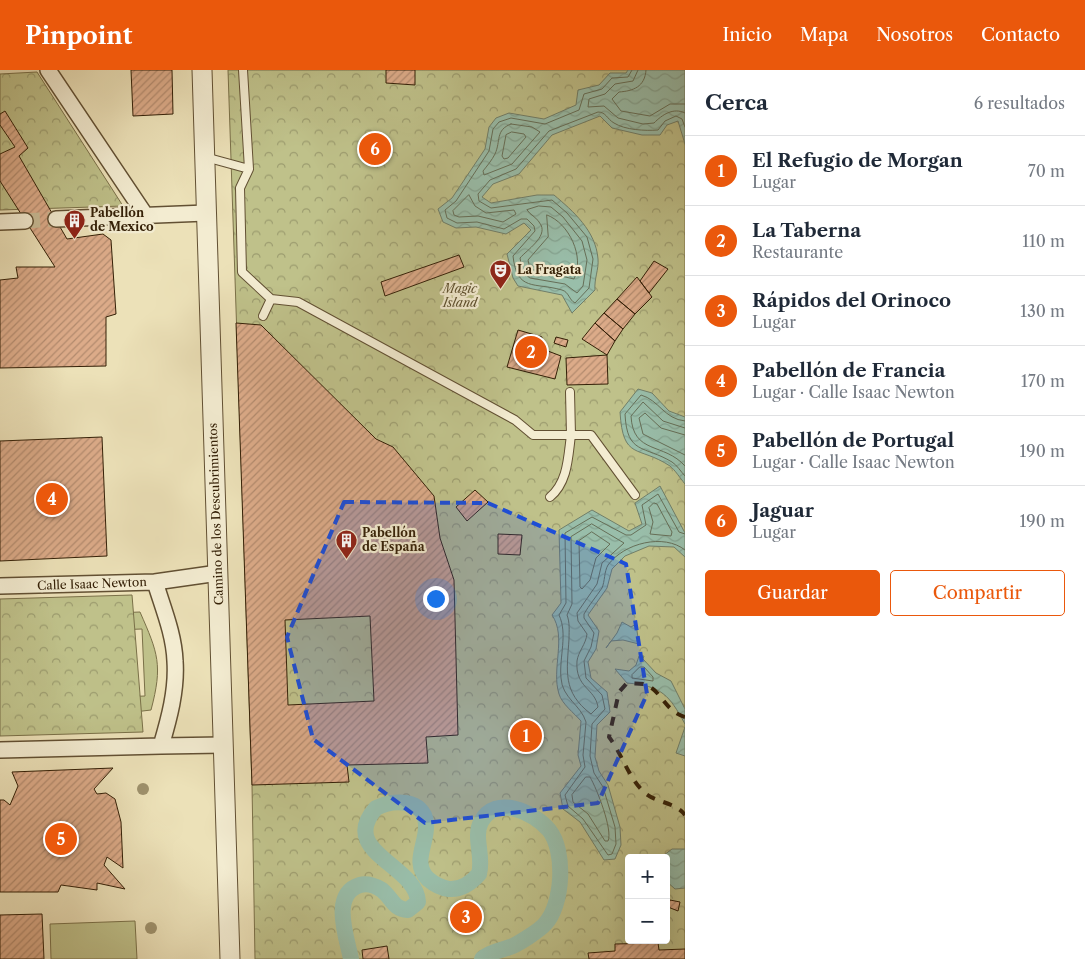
<!DOCTYPE html>
<html lang="es">
<head>
<meta charset="utf-8">
<style>
  :root { --surface:#fff; --page:#f2f2f3; --text:#1f2937; --muted:#747a83; --line:#e0e1e3; --accent:#ea580c }
  body { margin:0; font-family:"Libre Caslon Text",serif; background:var(--page); color:var(--text) }
  .controls { position:absolute; right:15px; bottom:15px; display:grid; overflow:hidden; border-radius:5px; box-shadow:0 5px 20px #0002 }
  .controls button { width:45px; height:45px; display:grid; place-items:center; padding:0; border:0; border-bottom:1px solid var(--line); background:var(--surface); color:var(--text); font:25px sans-serif }
  .you { position:absolute; left:435px; top:528px; width:18px; height:18px; margin:-12px; border:4px solid #fff; border-radius:50%; background:#1a73e8; box-shadow:0 0 0 8px #1a73e833 }
  .badge { display:grid; place-items:center; width:32px; height:32px; border-radius:50%; background:var(--accent); color:#fff; font-size:16px; font-weight:700 }
  .pin { position:absolute; translate:-50% -50%; border:2px solid #fff; box-shadow:0 1px 5px #0006 }
  .list { margin:0; padding:0; list-style:none }
  h2 { display:flex; justify-content:space-between; align-items:center; height:65px; margin:0; padding:0 20px; font-size:21px }
  h2 small { font-size:16px; font-weight:400; color:var(--muted) }
  .list li { display:grid; grid-template-columns:32px 1fr auto; gap:15px; align-items:center; box-sizing:border-box; height:70px; padding:0 20px; border-top:1px solid var(--line) }
  .list b { display:block; font-size:19px; white-space:nowrap }
  .list p { margin:0; font-size:16px; white-space:nowrap; color:var(--muted) }
  .list em { font-size:16px; font-style:normal; color:var(--muted) }
  .actions { display:flex; gap:10px; padding:15px 20px }
  .actions a { flex:1; padding:11px 0; border:1px solid var(--accent); border-radius:5px; text-align:center; font-size:18px; color:var(--accent) }
  .actions .main { background:var(--accent); color:#fff }
  .map { position:relative; flex:none; width:685px; height:889px; overflow:hidden }
  header { display:flex; align-items:center; gap:30px; box-sizing:border-box; height:70px; padding:0 25px; background:var(--accent); color:#fff }
  header strong { font-size:24px }
  nav { display:flex; gap:28px; margin-inline-start:auto; font-size:18px }
  main { display:flex }
  aside { flex:1; background:var(--surface) }
  .map>svg:first-child { display:block }
  .green { fill:#bfc18a; stroke:#7a7048 }
  .park { fill:url(#park-crowns); stroke:#7a7048; fill-rule:evenodd }
  .water { fill:url(#water-waves); stroke:#717f69 }
  .lines { fill:none; stroke-linecap:round; stroke-linejoin:round }
  .shore { stroke:#666f58; stroke-width:1 }
  .canal { stroke:#99beaa; stroke-width:16 }
  .building { fill:url(#building-hatch); stroke:#342007; fill-rule:evenodd }
  .minor-tunnel { stroke:#c7ba95; stroke-width:15; stroke-dasharray:15 8; stroke-linecap:butt }
  .service-casing { stroke:#625033; stroke-width:10 }
  .minor-casing { stroke:#625033; stroke-width:18 }
  .tertiary-casing { stroke:#625033; stroke-width:21 }
  .service { stroke:#f3ecd1; stroke-width:8 }
  .minor { stroke:#f3ecd1; stroke-width:15 }
  .tertiary { stroke:#f3ecd1; stroke-width:19 }
  .rail { stroke:#342007; stroke-width:4; stroke-dasharray:9 9; stroke-linecap:butt }
  .tree { fill:#9e916c }
  .marked { fill:#1d4ed8; fill-opacity:0.2; stroke:#1d4ed8; stroke-width:4; stroke-dasharray:10 6; stroke-linejoin:round }
  .labels { text-anchor:middle; stroke-width:4.5; stroke-linejoin:round; paint-order:stroke }
  .poi-label { font-size:12px; font-weight:bold; fill:#342007; stroke:#f3ecd1; text-anchor:start }
  .park-label { font-size:12px; font-style:italic; fill:#5e502e; stroke:#f3ecd1 }
  .street-label { font-size:12px; fill:#342007; stroke:#f3ecd1 }
</style>
</head>
<body>
<header>
<strong>Pinpoint</strong>
<nav><a>Inicio</a><a>Mapa</a><a>Nosotros</a><a>Contacto</a></nav>
</header>
<main>
<div class="map">
<svg width="685" height="889" viewBox="0 0 685 889">
  <defs>
    <pattern id="park-crowns" width="20" height="18" patternUnits="userSpaceOnUse" patternTransform="scale(1.25)"><rect width="20" height="18" fill="#bfc18a"/><path d="M2 6a3 3 0 1 1 6 0M12 15a3 3 0 1 1 6 0" fill="none" stroke="#9c9c6f"/></pattern>
    <pattern id="water-waves" width="16" height="10" patternUnits="userSpaceOnUse" patternTransform="scale(1.25)"><rect width="16" height="10" fill="#99beaa"/><path d="M0 5q4-4 8 0t8 0" fill="none" stroke="#84a391"/></pattern>
    <pattern id="building-hatch" width="6" height="6" patternUnits="userSpaceOnUse" patternTransform="scale(1.25)"><rect width="6" height="6" fill="#dcab89"/><path d="M-1 1l2-2M0 6l6-6M5 7l2-2" fill="none" stroke="#b38b6e"/></pattern>
  </defs>
  <rect width="100%" height="100%" fill="#ece1b8"/>
  <filter id="stains"><feTurbulence type="fractalNoise" baseFrequency=".004" numOctaves="4"/><feColorMatrix values="0 0 0 0 .2 0 0 0 0 .09 0 0 0 0 .02 0 0 0 .5 -.17"/></filter>
  <radialGradient id="worn" r=".72"><stop offset=".6" stop-color="#630" stop-opacity="0"/><stop offset="1" stop-color="#630" stop-opacity=".3"/></radialGradient>
  <path class="green" d="M140 542C158 583 163 595 151 640L118 644V627L145 626 142 559 114 560V543Z
    M135 851 137 889H51L50 854Z"/>
  <path class="park" d="M228 0H685V889H255L252 715ZM629 788H666V870H629Z
    M37 2 123 136 0 140V4Z
    M132 525 143 662 0 666V529Z"/>
  <path class="water" d="M628 0H685V74L678 51 667 55 660 65H642L612 58 600 46 552 65 519 104 493 114 482 127 491 133 537 125H554C573 141 596 161 598 189 599 199 594 209 595 220L572 243 562 225 518 216 513 208 507 184 531 160 524 153 506 164 476 157 456 158 443 152 438 139 452 128 485 79 489 57 496 48 509 43 544 49 576 35 578 20 599 15 610 3H626Z
    M638 319 652 323 669 341 685 347V414C680 408 675 400 670 396 638 375 623 391 620 342Z
    M660 416 685 463V487L674 477 649 476 625 486 612 499 607 518 588 545 599 561 596 579 588 592 591 608 607 622 610 642 597 655 595 687 599 701 608 715 620 757 621 775 615 789 604 790 580 752 563 739 560 723 581 696 578 685 581 651C574 643 562 634 559 624 551 599 567 567 552 545L561 533 559 460 592 440 629 461 642 454 635 433Z
    M622 552 631 557 636 554 639 574 623 570 611 571 606 578 617 563Z
    M639 586H644L643 589 656 603 671 611 685 639V654C669 625 662 616 627 613L615 599 629 601 636 595Z
    M685 657V686L676 683Z
    M672 779H685V818L675 819 666 811 664 785Z"/>
  <g class="lines">
    <path class="shore" d="M632 0 628 7 612 8 602 19 584 24 579 40 545 54 511 48 499 52 493 59 489 81 456 131 445 140 447 148 457 153 477 152 504 159 521 149H527L534 156 535 161 513 186C517 222 534 212 562 220 569 222 569 230 575 233L589 218 593 189 587 167 567 143 552 130 491 138 479 131 478 124 490 110 516 99 549 61 598 42C606 42 607 49 614 53 625 60 645 61 658 60L665 51 676 46 682 49 685 57
      M638 0 633 11 615 14 605 24 589 29 588 37 604 36 618 48 643 54 654 53C662 45 673 37 685 43
      M646 0C645 17 633 21 619 22L612 29 621 41 650 46 670 34H685
      M511 54 532 57 540 62 512 94 484 105 483 101C487 96 492 90 495 84 501 71 495 60 511 54Z
      M512 62 524 64 526 67 508 88 504 89 502 86 506 65Z
      M469 125 475 136 486 143 514 140 516 144 503 152 478 146 459 147 454 145 453 141Z
      M539 136 551 137 563 147 582 171 587 190 583 216 577 223 565 214 530 208 523 203 520 188C527 180 547 167 541 155 538 148 530 145 527 140Z
      M547 145C569 153 585 187 574 209L530 199 528 190 548 167Z
      M685 351C664 349 659 330 641 325L625 344C627 385 644 375 672 392 677 395 681 402 685 406
      M685 358 663 351 643 332 631 346C633 385 664 372 685 396
      M685 365 661 358 645 343 639 348 643 364 685 385
      M654 433 657 434 672 462 671 466 650 464 653 452 649 438Z
      M592 454 624 473 602 493 597 514 577 543 578 551 587 564C586 574 578 582 577 591 575 618 595 618 598 637L591 644C562 622 567 601 569 569 569 560 570 553 567 545L572 534 571 467Z
      M592 462 610 474 596 488 590 510 582 519 580 517 579 471Z
      M685 464 679 462 658 424 642 435 646 455 631 465H626L592 447 565 463 566 533 559 545C568 564 559 587 561 608 562 628 581 635 586 652L583 685 585 697 565 725 568 736 583 749 608 785 612 784 616 774 615 757 603 717 594 703 590 686 592 654 605 639 602 625 586 608 584 591 591 577 594 563 584 548V544C589 535 596 527 602 518 605 511 604 502 608 495 624 473 664 463 685 480
      M640 597H644L653 607V611L632 608V605Z
      M586 707H590C597 719 613 760 608 771H605L588 744 573 732 572 725Z"/>
    <path class="canal" d="M351 889C347 868 330 824 360 815 367 813 376 816 382 820 393 829 393 839 408 840L418 832C417 795 337 782 376 738 393 729 424 729 426 753 428 773 411 792 428 809 434 814 441 818 449 819 461 820 471 813 479 804 484 786 473 767 481 752 495 724 534 742 549 760 566 781 563 835 545 854 540 860 517 875 510 877 500 881 491 881 482 889"/>
  </g>
  <path class="building" d="M131 0H172L173 44 133 46Z
    M386 0H415V15L386 13Z
    M5 41 28 78 19 86 67 169 103 164 111 170 116 244 106 247V296L0 298V210L18 208 16 197H55L0 111V84L15 77 0 55V44Z
    M459 185 464 197 385 226 381 212Z
    M654 191 668 199 649 223 640 211Z
    M637 207 652 227 635 244 617 229Z
    M617 229 635 244 623 259 604 243Z
    M604 243 623 259 615 271 595 253Z
    M236 253 261 255 376 369 393 377 434 426 440 468 454 510 458 665 426 667 428 693 347 695 349 712 252 715ZM370 546 374 631 288 635 285 550Z
    M595 253 615 271 607 285 582 269Z
    M518 260 542 267 540 278 561 286 555 309 507 297Z
    M556 267 568 270 566 277 554 273Z
    M607 285 608 314 567 315 566 288Z
    M102 367 107 486 0 491V371Z
    M475 420 488 432 467 451 456 437Z
    M498 464 522 465 520 485 498 484Z
    M113 698 94 719 97 724 106 723 115 729 121 752 123 798 107 787 104 795 125 819 97 813V820L61 815 58 822H0V730H4L10 735 18 716 12 702Z
    M670 830 680 832 678 841 668 837Z
    M42 844 44 889H0V845Z
    M658 873 659 880 685 879V889H589L588 883 615 881V874Z
    M387 876 389 889H363L362 880Z"/>
  <g class="lines">
    <path class="minor-tunnel" d="M25 151 56 149"/>
    <defs>
      <path id="service" d="M243 0 249 99 240 118 242 202 271 229 298 232 515 350 533 365H571L570 322
        M205 87 249 99
        M263 246 271 229
        M550 427C568 412 568 387 571 365H591L635 425"/>
      <path id="minor" d="M48 0 146 146
        M56 149 206 143
        M0 152 25 151
        M155 512 218 503
        M0 516 155 512C163 538 174 564 175 591 177 620 169 649 161 676L0 680
        M161 676 223 675"/>
      <path id="tertiary" d="M202 0 230 889"/>
    </defs>
    <use href="#service" class="service-casing"/>
    <use href="#minor" class="minor-casing"/>
    <use href="#tertiary" class="tertiary-casing"/>
    <use href="#service" class="service"/>
    <use href="#minor" class="minor"/>
    <use href="#tertiary" class="tertiary"/>
    <path class="rail" d="M685 647C664 641 662 620 644 614 639 613 632 614 627 613L619 622 609 667C622 684 629 709 645 723 657 733 675 732 685 745"/>
  </g>
  <g class="tree">
    <circle cx="143" cy="719" r="6"/>
    <circle cx="151" cy="858" r="6"/>
  </g>
  <path class="marked" d="M344 432 488 433 626 494 647 624 598 733 425 753 313 669 287 567Z"/>
  <defs>
    <symbol id="building-pin" viewBox="-11 -11 22 30"><path d="M0 17L-7.5 6A9.5 9.5 0 1 1 7.5 6Z" fill="#8f2418" stroke="#f3ecd1"/><path d="M-4-6H4V6H1V3H-1V6H-4ZM-2.5-4.3h1.7v1.8h-1.7ZM.8-4.3h1.7v1.8H.8ZM-2.5-1h1.7V.8h-1.7ZM.8-1h1.7V.8H.8Z" fill="#fff"/></symbol>
    <symbol id="theatre-pin" viewBox="-11 -11 22 30"><path d="M0 17L-7.5 6A9.5 9.5 0 1 1 7.5 6Z" fill="#8f2418" stroke="#f3ecd1"/><path d="M-5-5.5Q0-4 5-5.5V0Q5 5 0 6Q-5 5-5 0ZM-3.3-2.5H-1v1.5H-3.3ZM1-2.5H3.3v1.5H1ZM-2.8 1Q0 5.5 2.8 1Z" fill="#fff"/></symbol>
  </defs>
  <g fill-rule="evenodd">
    <use href="#building-pin" x="62" y="138" width="25" height="34"/>
    <use href="#theatre-pin" x="488" y="188" width="25" height="34"/>
    <use href="#building-pin" x="334" y="458" width="25" height="34"/>
  </g>
  <g class="labels">
    <g class="poi-label">
      <text x="90" y="147">Pabellón<tspan x="90" dy="14">de Mexico</tspan></text>
      <text x="517" y="204">La Fragata</text>
      <text x="362" y="467">Pabellón<tspan x="362" dy="14">de España</tspan></text>
    </g>
    <g class="park-label">
      <text x="460" y="223">Magic<tspan x="460" dy="14">Island</tspan></text>
    </g>
    <g class="street-label">
      <text transform="translate(216 444) rotate(-92)" y="4">Camino de los Descubrimientos</text>
      <text transform="translate(92 514) rotate(-2)" y="4">Calle Isaac Newton</text>
    </g>
  </g>
  <rect width="100%" height="100%" filter="url(#stains)"/>
  <rect width="100%" height="100%" fill="url(#worn)"/>
</svg>
<div class="controls">
<button>+</button>
<button>−</button>
</div>
<div class="you"></div>
<div class="pin badge" style="left:526px;top:666px">1</div>
<div class="pin badge" style="left:531px;top:282px">2</div>
<div class="pin badge" style="left:466px;top:847px">3</div>
<div class="pin badge" style="left:52px;top:429px">4</div>
<div class="pin badge" style="left:61px;top:769px">5</div>
<div class="pin badge" style="left:375px;top:79px">6</div>
</div>
<aside>
<h2>Cerca<small>6 resultados</small></h2>
<ul class="list">
<li><span class="badge">1</span><div><b>El Refugio de Morgan</b><p>Lugar</p></div><em>70 m</em></li>
<li><span class="badge">2</span><div><b>La Taberna</b><p>Restaurante</p></div><em>110 m</em></li>
<li><span class="badge">3</span><div><b>Rápidos del Orinoco</b><p>Lugar</p></div><em>130 m</em></li>
<li><span class="badge">4</span><div><b>Pabellón de Francia</b><p>Lugar · Calle Isaac Newton</p></div><em>170 m</em></li>
<li><span class="badge">5</span><div><b>Pabellón de Portugal</b><p>Lugar · Calle Isaac Newton</p></div><em>190 m</em></li>
<li><span class="badge">6</span><div><b>Jaguar</b><p>Lugar</p></div><em>190 m</em></li>
</ul>
<div class="actions"><a class="main">Guardar</a><a>Compartir</a></div>
</aside>
</main>
</body>
</html>
